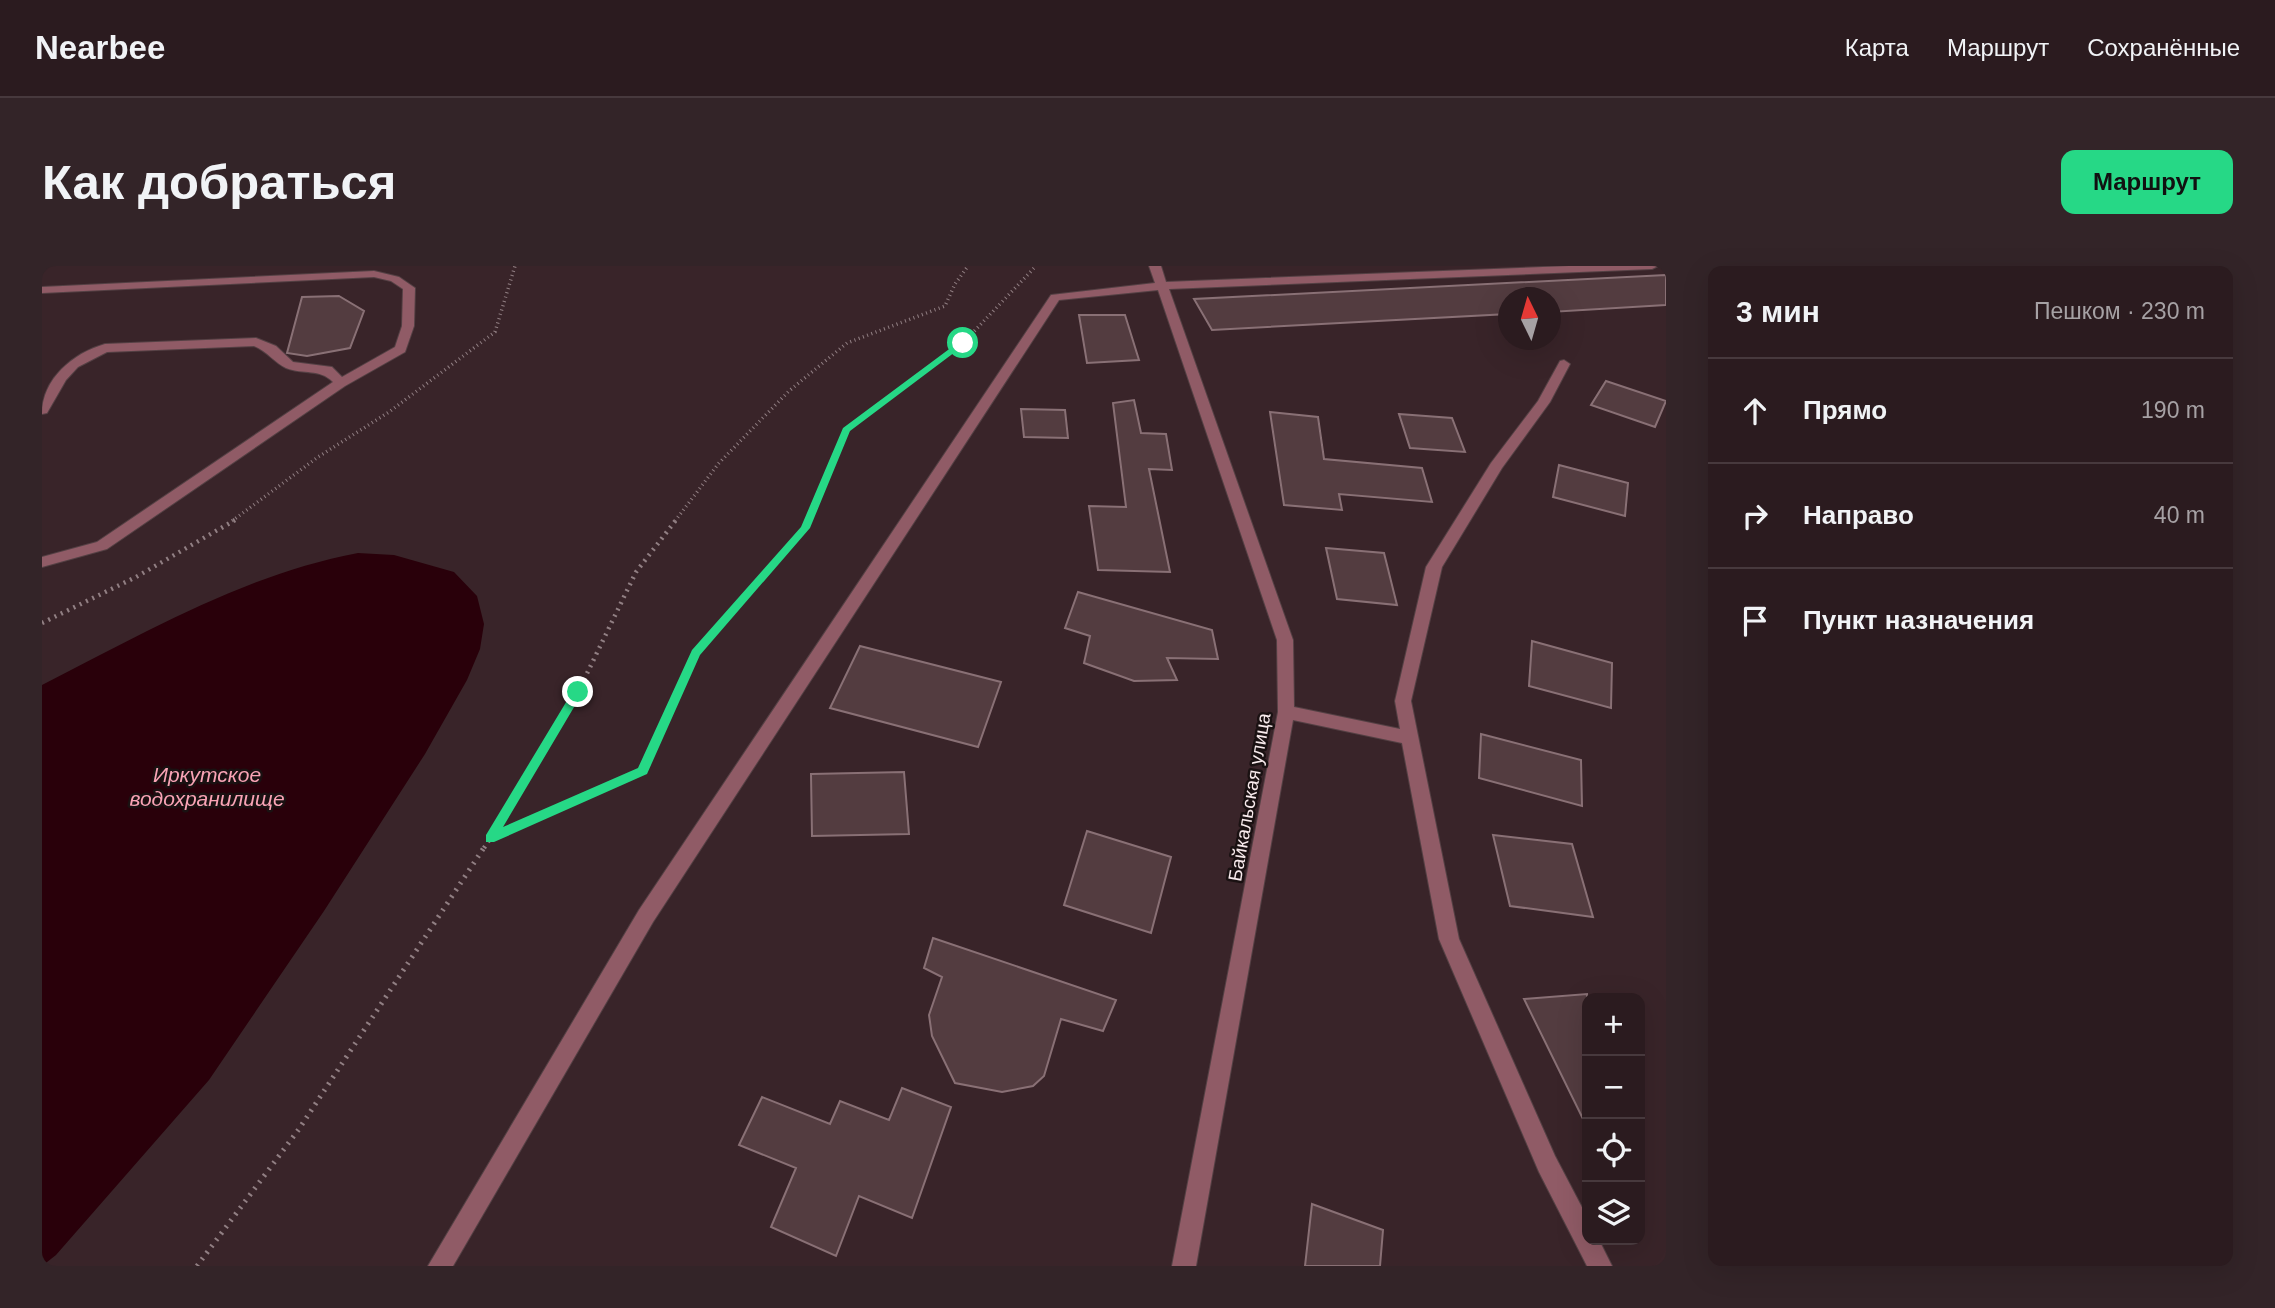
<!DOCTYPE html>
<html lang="ru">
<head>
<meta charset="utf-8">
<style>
  :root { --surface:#2b1b1f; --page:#332428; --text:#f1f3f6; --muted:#a6a1a4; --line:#47393d; --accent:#26d886 }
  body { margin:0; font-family:Helvetica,sans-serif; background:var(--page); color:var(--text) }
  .controls { position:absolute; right:21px; bottom:21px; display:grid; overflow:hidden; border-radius:14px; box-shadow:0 7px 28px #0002 }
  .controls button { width:63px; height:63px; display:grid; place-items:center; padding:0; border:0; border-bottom:2px solid var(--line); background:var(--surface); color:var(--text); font:35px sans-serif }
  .compass { position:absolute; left:1456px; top:21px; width:63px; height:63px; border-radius:50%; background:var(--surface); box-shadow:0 7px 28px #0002; rotate:355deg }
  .stop { position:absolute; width:21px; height:21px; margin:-16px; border:5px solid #26d886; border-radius:50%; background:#fff }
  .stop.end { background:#26d886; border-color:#fff; box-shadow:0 2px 7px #0008 }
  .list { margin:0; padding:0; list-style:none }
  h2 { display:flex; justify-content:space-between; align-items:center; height:91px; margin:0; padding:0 28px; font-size:30px }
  h2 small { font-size:23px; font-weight:400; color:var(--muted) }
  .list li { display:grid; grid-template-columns:46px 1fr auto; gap:21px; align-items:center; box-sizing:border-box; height:105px; padding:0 28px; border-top:2px solid var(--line) }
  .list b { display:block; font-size:26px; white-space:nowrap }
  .list em { font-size:23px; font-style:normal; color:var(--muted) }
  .icon { flex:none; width:38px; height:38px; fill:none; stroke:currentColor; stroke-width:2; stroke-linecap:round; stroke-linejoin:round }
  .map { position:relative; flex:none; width:1624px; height:1000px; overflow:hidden; border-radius:14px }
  header { display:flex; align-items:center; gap:42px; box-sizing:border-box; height:98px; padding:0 35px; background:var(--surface); border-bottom:2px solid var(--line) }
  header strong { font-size:33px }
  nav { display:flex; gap:38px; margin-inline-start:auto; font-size:24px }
  .intro { display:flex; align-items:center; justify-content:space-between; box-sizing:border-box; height:168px; padding:0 42px }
  h1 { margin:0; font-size:49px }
  .button { padding:18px 32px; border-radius:14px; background:var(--accent); color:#111; font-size:24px; font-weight:700 }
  main { display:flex; gap:42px; padding:0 42px }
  aside { flex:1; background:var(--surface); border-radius:14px; box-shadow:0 7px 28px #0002 }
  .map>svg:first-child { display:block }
  .water { fill:#29000a }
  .building { fill:#533c40; stroke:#897075; stroke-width:2 }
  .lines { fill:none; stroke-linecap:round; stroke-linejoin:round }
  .lane-casing { stroke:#544044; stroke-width:2 }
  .street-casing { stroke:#544044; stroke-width:2 }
  .path-far2 { stroke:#917f83; stroke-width:3.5; stroke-dasharray:1 3.5; stroke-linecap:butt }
  .path-far1 { stroke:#917f83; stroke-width:4.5; stroke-dasharray:2 5; stroke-linecap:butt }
  .path { stroke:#917f83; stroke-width:5; stroke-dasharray:2 6; stroke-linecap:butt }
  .lane { fill:#905b66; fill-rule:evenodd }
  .street { fill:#905b66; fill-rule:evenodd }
  .route { fill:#26d886 }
  .labels { text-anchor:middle; stroke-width:5; stroke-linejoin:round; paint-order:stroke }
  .street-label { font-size:19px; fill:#f8eaec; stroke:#1a1112 }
  .water-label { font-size:21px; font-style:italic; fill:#f9a3b5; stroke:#1a1112 }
</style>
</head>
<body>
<header>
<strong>Nearbee</strong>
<nav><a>Карта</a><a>Маршрут</a><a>Сохранённые</a></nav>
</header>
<div class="intro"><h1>Как добраться</h1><a class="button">Маршрут</a></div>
<main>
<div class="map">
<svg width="1624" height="1000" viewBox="0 0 1624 1000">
  <rect width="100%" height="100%" fill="#392429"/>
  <path class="water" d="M316 287 352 289 412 306 435 330 442 358 438 383 425 414 383 488 282 645 167 814 14 989 0 1000V419C103 367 201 309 316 287Z"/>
  <path class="building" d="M1624 9V39L1508 46V32H1466V48L1170 64 1152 33Z
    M297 30 322 45 308 82 265 90 245 87 260 31Z
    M1037 49H1083L1097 94 1045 97Z
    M1564 115 1624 135 1613 161 1549 139Z
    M1092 134 1099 167 1124 168 1130 204 1107 203 1128 306 1056 304 1047 240 1084 241 1071 137Z
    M979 143 1023 144 1026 172 982 171Z
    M1228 146 1276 151 1282 193 1380 202 1390 236 1297 228 1300 244 1242 239Z
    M1357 148 1410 152 1423 186 1368 182Z
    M1517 199 1586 217 1583 250 1511 231Z
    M1284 282 1342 287 1355 339 1295 333Z
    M1036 326 1170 364 1176 393 1125 392 1135 414 1092 415 1042 397 1048 370 1023 362Z
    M1490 375 1570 397 1569 442 1487 420Z
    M818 380 959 416 936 481 788 442Z
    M1439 468 1539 494 1540 540 1437 512Z
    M862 506 867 568 770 570 769 508Z
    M1045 565 1129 591 1109 667 1022 639Z
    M1451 569 1530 578 1551 651 1468 640Z
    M891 672 1074 734 1061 765 1019 753 1002 810 991 820 960 826 913 817 890 770 887 749 900 711 882 702Z
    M1545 728V861L1482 733Z
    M860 822 909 841 870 952 817 930 794 990 729 961 754 902 697 879 720 831 788 858 798 835 847 854Z
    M1270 938 1341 964 1338 1000H1263Z"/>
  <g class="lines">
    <defs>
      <path id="lane" d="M1107 0H1119L1124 16 1527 0H1616L1610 3 1127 23 1251 374 1252 441 1358 463 1353 435 1384 301 1449 197 1496 135 1518 95 1522 94 1528 98 1508 136 1460 202 1400 301 1369 435 1417 673 1513 890 1545 951V974H1557L1570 1000H1545L1497 906 1397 673 1360 477 1251 454 1154 1000H1130L1236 446 1235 374 1116 24 1017 34 611 656 411 1000H386L597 644 1009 29 1113 17Z"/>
      <path id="street" d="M332 5 357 11 373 22 372 60 363 86 303 120 65 283 0 301V291L55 276 291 116C277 102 262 109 244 102 234 98 225 85 212 80L65 86 36 101 24 114 5 147 0 148C0 113 31 87 63 78L214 72 234 80 251 96 290 101 300 111 353 81 360 60 361 23 349 15 332 11 0 27V21Z"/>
    </defs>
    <use href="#lane" class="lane-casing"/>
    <use href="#street" class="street-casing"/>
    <path class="path-far2" d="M190 255 276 191 347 146 453 66 473 0
      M633 255 677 197 747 125 805 77 903 40 913 18 926 0
      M766 255 804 164 921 77 994 0"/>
    <path class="path-far1" d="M0 357 94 311 193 254
      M449 572 601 505 654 387 763 262 767 254
      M442 582 474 533 536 426 594 306 634 254"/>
    <path class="path" d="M155 1000 257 863 443 580"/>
    <use href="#lane" class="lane"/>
    <use href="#street" class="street"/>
  </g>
  <path class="route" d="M918 75 925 77 808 165 768 262 658 389 605 508 452 576H444V569L532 423 536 422 541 426 461 561 596 502 650 384 759 261 801 162Z"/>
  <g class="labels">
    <g class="street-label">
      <text transform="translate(1207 531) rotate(-80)" y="7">Байкальская улица</text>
    </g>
    <g class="water-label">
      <text x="165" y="516">Иркутское<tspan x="165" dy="24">водохранилище</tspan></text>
    </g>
  </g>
</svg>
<div class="controls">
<button>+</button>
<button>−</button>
<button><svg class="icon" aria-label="locate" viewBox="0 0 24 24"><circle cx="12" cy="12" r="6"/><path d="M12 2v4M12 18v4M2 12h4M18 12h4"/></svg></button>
<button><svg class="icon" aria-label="layers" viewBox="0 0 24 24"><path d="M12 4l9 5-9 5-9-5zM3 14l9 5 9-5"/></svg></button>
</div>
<svg class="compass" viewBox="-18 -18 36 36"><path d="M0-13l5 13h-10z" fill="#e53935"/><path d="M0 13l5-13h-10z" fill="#a6a1a4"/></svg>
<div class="stop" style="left:921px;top:77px"></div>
<div class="stop end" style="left:536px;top:426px"></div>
</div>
<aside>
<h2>3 мин<small>Пешком · 230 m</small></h2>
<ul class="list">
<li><svg class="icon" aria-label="ahead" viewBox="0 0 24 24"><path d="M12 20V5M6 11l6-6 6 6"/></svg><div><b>Прямо</b></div><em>190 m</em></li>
<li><svg class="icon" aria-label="right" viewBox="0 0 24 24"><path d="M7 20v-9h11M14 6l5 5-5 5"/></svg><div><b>Направо</b></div><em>40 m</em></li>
<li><svg class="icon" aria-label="arrive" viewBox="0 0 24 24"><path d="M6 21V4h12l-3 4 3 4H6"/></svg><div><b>Пункт назначения</b></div></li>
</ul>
</aside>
</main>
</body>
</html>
